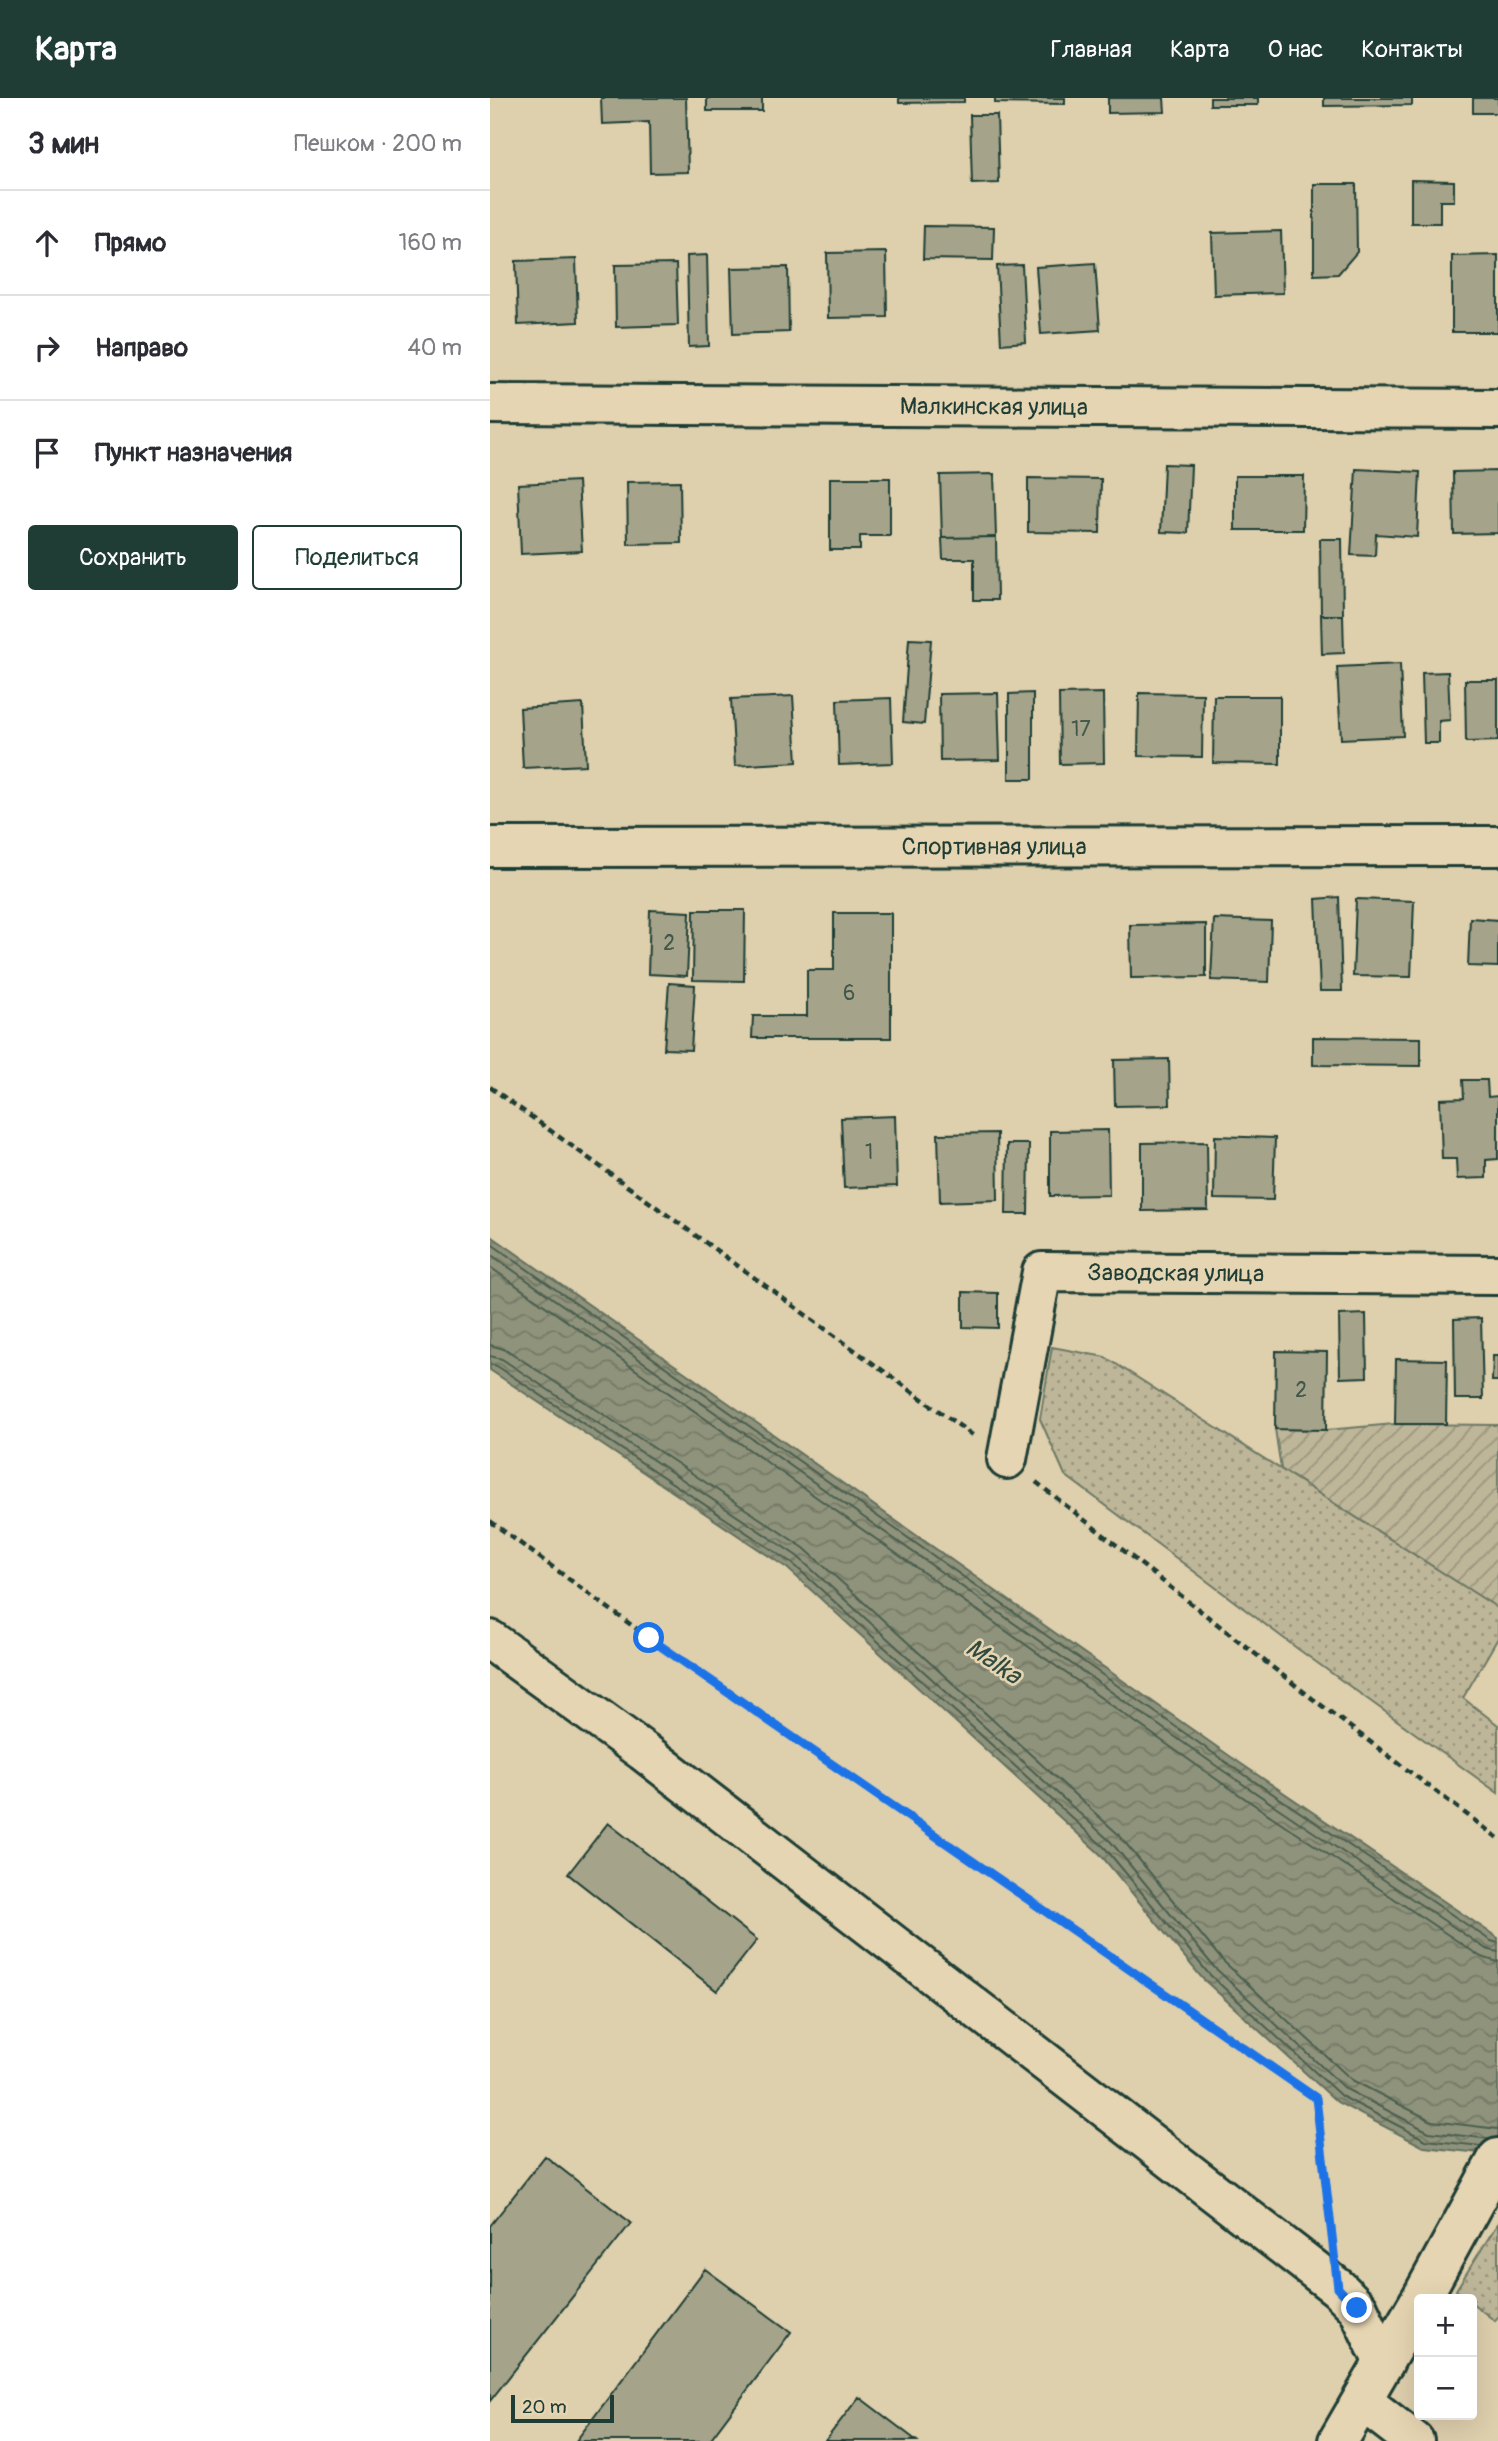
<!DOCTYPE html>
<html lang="ru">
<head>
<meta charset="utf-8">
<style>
  :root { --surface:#fff; --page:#f7f7f7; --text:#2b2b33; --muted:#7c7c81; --line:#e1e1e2; --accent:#1f3d34 }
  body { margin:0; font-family:Pangolin,sans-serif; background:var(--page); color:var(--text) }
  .controls { position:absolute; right:21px; bottom:21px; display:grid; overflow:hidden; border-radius:7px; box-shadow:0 7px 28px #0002 }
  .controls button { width:63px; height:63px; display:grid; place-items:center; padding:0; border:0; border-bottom:2px solid var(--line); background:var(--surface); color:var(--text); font:35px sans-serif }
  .scale { position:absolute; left:21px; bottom:18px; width:103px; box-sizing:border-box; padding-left:7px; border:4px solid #1f3d34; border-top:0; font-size:19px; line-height:24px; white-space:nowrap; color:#1f3d34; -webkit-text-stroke:5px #e6d5b2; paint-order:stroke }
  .stop { position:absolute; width:21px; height:21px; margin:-16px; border:5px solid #1a73e8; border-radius:50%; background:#fff }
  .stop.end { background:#1a73e8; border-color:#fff; box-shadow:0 2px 7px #0008 }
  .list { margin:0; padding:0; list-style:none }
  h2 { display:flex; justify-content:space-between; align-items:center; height:91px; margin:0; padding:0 28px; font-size:30px }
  h2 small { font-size:23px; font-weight:400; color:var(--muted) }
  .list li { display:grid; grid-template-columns:46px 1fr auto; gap:21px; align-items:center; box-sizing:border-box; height:105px; padding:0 28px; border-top:2px solid var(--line) }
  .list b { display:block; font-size:26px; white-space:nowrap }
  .list em { font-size:23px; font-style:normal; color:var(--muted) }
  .actions { display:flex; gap:14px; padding:21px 28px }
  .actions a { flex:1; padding:16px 0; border:2px solid var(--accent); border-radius:7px; text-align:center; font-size:24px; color:var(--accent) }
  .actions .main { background:var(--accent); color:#fff }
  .icon { flex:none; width:38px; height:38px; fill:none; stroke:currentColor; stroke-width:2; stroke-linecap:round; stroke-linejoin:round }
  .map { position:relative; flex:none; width:1008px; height:2343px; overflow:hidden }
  header { display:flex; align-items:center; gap:42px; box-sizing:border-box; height:98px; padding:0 35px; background:var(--accent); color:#fff }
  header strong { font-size:33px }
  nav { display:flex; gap:38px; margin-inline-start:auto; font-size:24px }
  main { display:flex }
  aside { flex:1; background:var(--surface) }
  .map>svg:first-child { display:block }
  .grass { fill:url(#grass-dots); stroke:#6e7a66; stroke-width:2 }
  .garden { fill:url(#garden-furrows); stroke:#6e7a66; stroke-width:2 }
  .water { fill:url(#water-waves); stroke:#62715f; stroke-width:2 }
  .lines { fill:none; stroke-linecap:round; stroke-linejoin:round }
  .shore { stroke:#4c5f50; stroke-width:2 }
  .building { fill:#a5a48a; stroke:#1f3d34; stroke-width:2 }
  .minor-casing { stroke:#1f3d34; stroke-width:44 }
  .path { stroke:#1f3d34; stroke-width:4.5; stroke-dasharray:7 5; stroke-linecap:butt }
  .minor { stroke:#e6d5b2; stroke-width:38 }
  .route { stroke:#1a73e8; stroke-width:9 }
  .labels { text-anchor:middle; stroke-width:5; stroke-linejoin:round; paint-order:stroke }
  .number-label { font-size:21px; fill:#40574a }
  .street-label { font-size:24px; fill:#1f3d34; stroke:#e6d5b2 }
  .water-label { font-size:26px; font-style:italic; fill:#304a3f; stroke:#e6d5b2 }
</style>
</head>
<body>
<header>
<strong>Карта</strong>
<nav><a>Главная</a><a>Карта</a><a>О нас</a><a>Контакты</a></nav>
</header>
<main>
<aside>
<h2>3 мин<small>Пешком · 200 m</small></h2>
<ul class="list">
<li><svg class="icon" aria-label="ahead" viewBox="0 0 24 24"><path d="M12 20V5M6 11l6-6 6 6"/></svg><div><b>Прямо</b></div><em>160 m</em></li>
<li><svg class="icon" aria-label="right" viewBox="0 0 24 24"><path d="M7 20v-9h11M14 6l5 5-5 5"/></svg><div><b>Направо</b></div><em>40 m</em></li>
<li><svg class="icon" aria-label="arrive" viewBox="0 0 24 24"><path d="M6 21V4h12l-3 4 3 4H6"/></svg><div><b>Пункт назначения</b></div></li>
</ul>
<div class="actions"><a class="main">Сохранить</a><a>Поделиться</a></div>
</aside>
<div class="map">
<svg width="1008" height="2343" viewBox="0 0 1008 2343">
  <defs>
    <pattern id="grass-dots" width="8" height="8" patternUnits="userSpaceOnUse" patternTransform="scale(1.75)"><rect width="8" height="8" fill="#beb699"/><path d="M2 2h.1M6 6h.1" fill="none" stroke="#9a957e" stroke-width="1.8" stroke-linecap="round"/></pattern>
    <pattern id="garden-furrows" width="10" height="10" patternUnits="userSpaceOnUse" patternTransform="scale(1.75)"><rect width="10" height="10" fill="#beb699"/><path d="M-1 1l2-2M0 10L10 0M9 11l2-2" fill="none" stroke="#9a957e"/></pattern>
    <pattern id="water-waves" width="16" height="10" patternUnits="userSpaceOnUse" patternTransform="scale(1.75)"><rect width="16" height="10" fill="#8f937b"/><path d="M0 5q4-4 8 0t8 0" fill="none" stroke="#747966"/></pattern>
  </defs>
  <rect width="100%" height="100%" fill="#decfad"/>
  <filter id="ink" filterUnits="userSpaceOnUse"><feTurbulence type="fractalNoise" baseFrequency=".0143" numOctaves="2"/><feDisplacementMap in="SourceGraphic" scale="14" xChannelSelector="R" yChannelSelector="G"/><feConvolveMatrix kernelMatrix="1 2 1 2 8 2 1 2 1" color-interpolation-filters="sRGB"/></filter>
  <g filter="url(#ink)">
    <path class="grass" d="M562 1249 615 1259 1008 1510V1540L973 1600 1008 1627V1695L808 1551 575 1377 550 1321Z
      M1008 2125V2218L1005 2223 982 2205V2201H977L966 2192Z"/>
    <path class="garden" d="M905 1326 1008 1327V1510L791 1371 785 1331 836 1332Z"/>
    <path class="water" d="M0 1137 744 1661 1008 1840V2057L934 2049 847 2004 712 1880 610 1756 297 1470 0 1272Z"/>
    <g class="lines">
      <path class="shore" d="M0 1145 740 1667 1001 1843 1008 1845
        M0 1156 735 1674 996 1851 1008 1854
        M0 1169 729 1683 991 1859 1008 1864
        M0 1247 17 1252 314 1450 628 1736 732 1862 862 1982 942 2023 1008 2031
        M0 1258 12 1261 307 1458 621 1744 724 1869 856 1991 939 2034 1001 2041
        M0 1266 7 1268 302 1465 615 1750 718 1875 851 1998 936 2042 991 2048"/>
    </g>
    <path class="building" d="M111 0H196L198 74 160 75 159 24 112 26Z
      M217 0H272V13H217Z
      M409 0H474V4L409 5Z
      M505 0H575V6L505 5Z
      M618 0H674L675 14 618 15Z
      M720 0H768V7H720Z
      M834 0H922V7L834 8Z
      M983 0H1008V15H983Z
      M480 17H507L509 85 482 86Z
      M921 82 964 83V103H950V125H921Z
      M824 86H866L867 154 848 176 824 177Z
      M434 128 504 129 503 162 433 161Z
      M791 133 793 195 724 197 722 135Z
      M396 154 397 219 338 220 337 155Z
      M217 157 219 248 199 249 197 158Z
      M1008 157V234H962V158Z
      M86 161 88 224 28 227 26 163Z
      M605 165 610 232 551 236 546 169Z
      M186 166 188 227 126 229 125 167Z
      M532 167 536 244 511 246 507 168Z
      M298 169 299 234 243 236 241 170Z
      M674 366 701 367 698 435 671 434Z
      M866 371 930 374 927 439 886 436 885 458 861 457Z
      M1008 373V435L964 436 963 374Z
      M504 376 506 439 452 440 450 377Z
      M745 378H814L813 432H745Z
      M340 380H400V438H370V452H340Z
      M538 380 611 381 610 435 538 434Z
      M88 383 92 453 31 456 28 386Z
      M190 383 191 445 138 446 137 384Z
      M506 439 507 502H484V461H453L452 440Z
      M830 441H852L853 517H831Z
      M831 517H853L854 555 832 556Z
      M419 541 441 542 434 626 413 624Z
      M910 566 913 638 851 641 847 569Z
      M958 574 960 622 949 623V645H934L932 575Z
      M975 582H1008V643L976 644Z
      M508 595 510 662 450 663 449 596Z
      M543 595V681H519V596Z
      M613 595 614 665 570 666 569 596Z
      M649 595 713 596 712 659 648 658Z
      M303 598 307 664 245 668 241 601Z
      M724 598H790V666L723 665Z
      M401 600 403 665 349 667 347 602Z
      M93 606 96 667 33 670 30 610Z
      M849 799 852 893H830L826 801Z
      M866 801 924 803 921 879 863 878Z
      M160 812 200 814 197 878 158 876Z
      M204 812H255L254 883 203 882Z
      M344 815H401V940H262L263 918H317V872H344Z
      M980 820 1008 822V869L978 868Z
      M724 821 781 823 779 884 721 882Z
      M716 826V879L641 880 640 827Z
      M179 885 205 887 201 952 174 951Z
      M823 939 931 940V968L823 967Z
      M679 961 680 1007 625 1008 624 962Z
      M973 982H997L998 999 1008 998V1061L996 1062V1080L967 1081 966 1061H952L950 1001 974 1000Z
      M405 1018 407 1088 354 1090 351 1020Z
      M618 1032 619 1097 560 1098V1033Z
      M507 1035 508 1102 450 1104 448 1036Z
      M725 1038 785 1040 783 1102 724 1101Z
      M717 1044 718 1112 652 1113V1045Z
      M517 1046H539L538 1116H516Z
      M473 1194 508 1195V1230L473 1229Z
      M876 1216 877 1279 850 1280 849 1217Z
      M991 1220 993 1301H965L964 1221Z
      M786 1253 837 1254 836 1332 785 1331Z
      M1003 1258H1008V1283H1002Z
      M906 1261 957 1262 956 1326H905Z
      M118 1725 267 1842 227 1893 78 1776Z
      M55 2058 141 2125 0 2303V2128Z
      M215 2171 301 2234 219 2343H86Z
      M369 2299 427 2343H335Z"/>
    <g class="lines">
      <defs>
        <g id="minor">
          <path id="s1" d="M0 306 1008 311"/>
          <path id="s2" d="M0 749 1008 748"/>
          <path id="s3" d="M517 1361 552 1174 1008 1177"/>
          <path d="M0 1542 153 1653 848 2190 868 2210 894 2265"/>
          <path d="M931 2201 1008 2060"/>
          <path d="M872 2303 924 2343"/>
          <path d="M848 2343 929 2204"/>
        </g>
      </defs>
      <use href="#minor" class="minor-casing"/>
      <path class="path" d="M0 989 485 1339
        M546 1384 823 1601 1008 1740
        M0 1423 159 1540 826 2000 842 2140"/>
      <use href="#minor" class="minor"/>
    </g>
  </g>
  <g class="lines" filter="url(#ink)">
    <path class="route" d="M159 1540 826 2000 848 2190 867 2210"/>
  </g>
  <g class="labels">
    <g class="number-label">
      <text x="591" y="638">17</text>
      <text x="179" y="852">2</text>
      <text x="359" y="902">6</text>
      <text x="379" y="1061">1</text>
      <text x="811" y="1299">2</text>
    </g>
    <g class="street-label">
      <text dy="8" stroke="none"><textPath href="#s1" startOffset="504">Малкинская улица</textPath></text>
      <text dy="8" stroke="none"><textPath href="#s2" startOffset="504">Спортивная улица</textPath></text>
      <text dy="8" stroke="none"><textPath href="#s3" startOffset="324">Заводская улица</textPath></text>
    </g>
    <g class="water-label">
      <text transform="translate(504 1563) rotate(34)" y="9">Malka</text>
    </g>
  </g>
</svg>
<div class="controls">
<button>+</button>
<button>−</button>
</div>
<div class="scale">20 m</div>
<div class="stop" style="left:159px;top:1540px"></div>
<div class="stop end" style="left:867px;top:2210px"></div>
</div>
</main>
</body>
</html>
